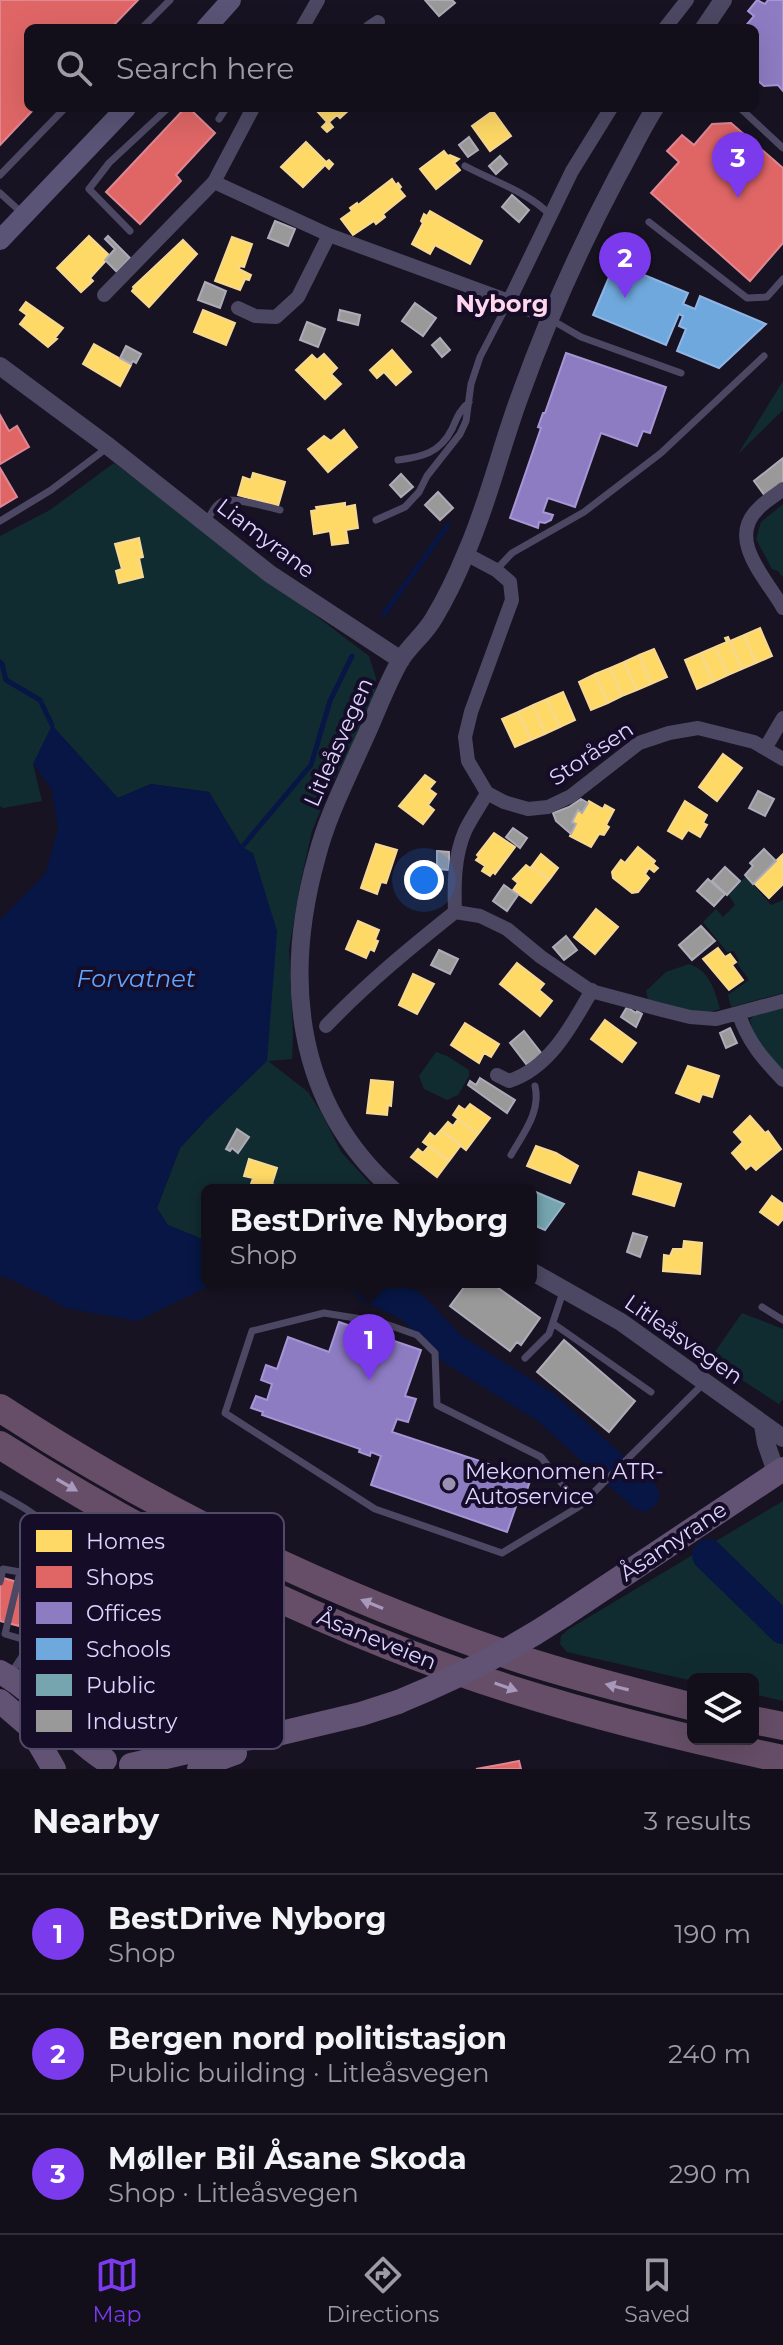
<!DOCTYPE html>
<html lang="en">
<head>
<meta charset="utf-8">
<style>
  :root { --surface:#120e1a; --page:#1f1c27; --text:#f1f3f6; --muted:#9c9ca2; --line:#312e39; --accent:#7c3aed }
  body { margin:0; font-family:Montserrat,sans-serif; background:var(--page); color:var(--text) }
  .controls { position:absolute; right:24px; bottom:24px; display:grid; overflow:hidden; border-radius:12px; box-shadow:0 8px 32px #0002 }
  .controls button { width:72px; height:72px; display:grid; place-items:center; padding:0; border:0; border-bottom:2px solid var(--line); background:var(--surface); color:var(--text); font:40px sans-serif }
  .you { position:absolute; left:424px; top:880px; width:28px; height:28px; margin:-20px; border:6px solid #fff; border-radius:50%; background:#1a73e8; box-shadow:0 0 0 12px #1a73e833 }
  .badge { display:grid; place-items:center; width:52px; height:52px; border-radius:50%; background:var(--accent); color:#fff; font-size:26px; font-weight:700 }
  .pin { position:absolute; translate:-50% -66px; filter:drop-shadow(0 2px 4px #0008) }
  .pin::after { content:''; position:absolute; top:42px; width:28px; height:24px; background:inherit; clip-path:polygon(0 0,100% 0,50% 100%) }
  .popup { position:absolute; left:201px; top:1184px; width:336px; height:104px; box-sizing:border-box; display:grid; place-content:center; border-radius:12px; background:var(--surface); filter:drop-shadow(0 2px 6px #0005); font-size:26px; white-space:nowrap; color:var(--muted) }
  .popup b { font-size:30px; color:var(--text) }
  .popup::after { content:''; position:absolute; left:50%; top:100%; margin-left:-16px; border:16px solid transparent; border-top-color:var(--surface) }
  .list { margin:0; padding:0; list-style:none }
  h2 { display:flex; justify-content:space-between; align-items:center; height:104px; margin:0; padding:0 32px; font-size:34px }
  h2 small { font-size:26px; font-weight:400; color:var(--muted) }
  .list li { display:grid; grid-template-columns:52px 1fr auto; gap:24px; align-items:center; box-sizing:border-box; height:120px; padding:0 32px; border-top:2px solid var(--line) }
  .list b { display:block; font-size:30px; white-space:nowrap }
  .list p { margin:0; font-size:26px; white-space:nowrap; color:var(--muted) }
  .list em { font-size:26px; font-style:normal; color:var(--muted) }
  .icon { flex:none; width:44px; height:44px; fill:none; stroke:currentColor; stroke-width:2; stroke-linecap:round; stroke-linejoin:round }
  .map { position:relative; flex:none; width:783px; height:1769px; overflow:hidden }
  .search { position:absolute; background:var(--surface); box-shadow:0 8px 32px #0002; left:24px; right:24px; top:24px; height:88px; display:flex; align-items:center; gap:20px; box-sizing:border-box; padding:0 28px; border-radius:12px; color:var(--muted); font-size:30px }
  .sheet { height:464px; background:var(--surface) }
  nav { display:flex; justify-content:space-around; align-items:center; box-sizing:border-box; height:112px; border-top:2px solid var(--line); background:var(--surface); font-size:22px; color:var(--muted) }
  nav a { display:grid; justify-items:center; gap:4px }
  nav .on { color:var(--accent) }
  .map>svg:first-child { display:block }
  .green { fill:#112c31 }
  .water { fill:#071645 }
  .homes { fill:#ffd966; stroke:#f5d894; stroke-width:2 }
  .shops { fill:#e06666; stroke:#df8794; stroke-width:2 }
  .offices { fill:#8e7cc3; stroke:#a696d5; stroke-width:2 }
  .schools { fill:#6fa8dc; stroke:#90b5e6; stroke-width:2 }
  .public { fill:#76a5af; stroke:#95b3c7; stroke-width:2 }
  .industry { fill:#999; stroke:#aeabb8; stroke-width:2 }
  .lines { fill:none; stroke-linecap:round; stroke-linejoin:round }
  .stream { stroke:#071645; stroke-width:5 }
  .river { stroke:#071645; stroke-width:32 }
  .service { stroke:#4c4863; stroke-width:7 }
  .minor { stroke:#4c4863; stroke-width:14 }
  .tertiary { stroke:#4c4863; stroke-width:18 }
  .secondary { stroke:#5a5476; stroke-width:20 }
  .primary { stroke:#625274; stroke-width:24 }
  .motorway { stroke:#664e68; stroke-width:28 }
  .primary-bridge { stroke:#625274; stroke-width:24 }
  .oneway { fill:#a898bb }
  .poi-dot { fill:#9990b2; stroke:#150d28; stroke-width:3 }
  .labels { text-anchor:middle; stroke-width:8; stroke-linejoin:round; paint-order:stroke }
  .street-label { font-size:22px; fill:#ded4ff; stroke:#150d28 }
  .poi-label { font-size:22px; fill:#ded4ff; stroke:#150d28; text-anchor:start }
  .neighbourhood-label { font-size:24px; font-weight:bold; fill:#ffd6ec; stroke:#150d28 }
  .water-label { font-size:24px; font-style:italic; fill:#62a5ff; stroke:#150d28 }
  .key { fill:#150d28; stroke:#514968; stroke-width:2 }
  .key-label { font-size:22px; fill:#ded4ff }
</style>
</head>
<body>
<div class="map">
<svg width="783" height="1769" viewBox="0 0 783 1769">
  <rect width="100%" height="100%" fill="#181322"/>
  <path class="green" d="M783 381V410L738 454Z
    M114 463 369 656 376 678 375 698 364 727 330 787 312 831 301 880 289 949 293 1035 292 1059 268 1061 308 1092 322 1114 341 1152 376 1190H207V1241L167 1225 157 1208 180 1148 204 1122 242 847 209 792 151 784 118 798 33 764 42 801 3 808 0 806V536L50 510Z
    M783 504V576L782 577 778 571 772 569 756 539 761 522Z
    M746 876 771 905 783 900V993L731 1007 728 995 749 980 737 963 739 961 734 951 727 952 703 922 716 909 723 917 735 905 729 895Z
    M689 964C709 970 715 990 720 1009L700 1014 648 999 646 991 666 972Z
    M783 1008V1073L753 1033 750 1020 754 1015Z
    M436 1052 447 1056 469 1070V1076L458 1095 447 1100 424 1089 419 1076Z
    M742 1313 783 1329V1399L779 1404 710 1359Z
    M783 1501V1701L753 1694V1679L693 1681 567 1652 560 1644 561 1636 569 1629Z"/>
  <path class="water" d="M52 725 118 798 151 784 209 792 242 847 253 853 277 931 267 1061 204 1122 180 1148 157 1208 168 1225 207 1241V1282H217L137 1321 65 1308 47 1297 8 1278 0 1277V920L45 874 58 829 52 790 33 764Z"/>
  <path class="homes" d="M320 108H351L340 118 337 115 329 122 333 127 327 132 322 127 327 122 317 111Z
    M493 111 511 136 490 151 472 126Z
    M306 142 326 162 329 160 333 164 329 169 325 165 303 187 281 167Z
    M444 151 448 156 450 155 459 159 454 163 460 170 436 189 420 169Z
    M392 179 396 185 398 183 401 187 399 189 405 196 383 214 385 217 376 224 374 221 353 235 341 219 352 211 350 208 357 203 358 205Z
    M430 211 482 241 470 264 435 245 430 254 412 244 423 223 421 221 424 214 427 216Z
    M89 236 110 256 90 278 93 281 81 292 57 268Z
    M232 237 252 244 244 267 240 266 239 269 251 275 249 280 245 279 240 290 215 281Z
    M183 240 197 254 149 307 132 291 134 288 133 287Z
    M26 302 63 328 55 338 57 339 48 347 20 324 27 315 20 310Z
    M203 310 235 323 226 345 194 332Z
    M94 344 131 365 120 386 83 364Z
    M392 350 411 372 396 385 384 372 377 378 370 370Z
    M324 354 337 368 331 374 341 384 325 399 296 370 312 355 317 360Z
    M344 430 357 447 328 472 308 449 324 436 331 441Z
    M253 473 285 482 278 506 238 495 243 477 251 480Z
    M345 503V507L355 505 358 528 346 530 348 543 332 545 330 531 314 534 311 511 317 510 316 507Z
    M139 538 143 557 139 558 143 577 119 583 116 571 122 569 115 544Z
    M760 628 772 656 756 663 744 635Z
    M744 635 756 663 742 669 730 641Z
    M728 637 742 669 728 675 715 647 727 642 725 638Z
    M715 647 728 675 713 682 701 653Z
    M654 649 667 677 651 684 639 655Z
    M701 653 713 682 697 689 685 660Z
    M639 655 651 684 637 690 624 662Z
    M624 662 637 690 622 696 610 668Z
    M610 668 622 696 608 703 595 674Z
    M595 674 608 703 591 710 579 682Z
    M563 692 575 720 560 727 547 699Z
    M547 699 560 727 545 734 533 705Z
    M533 705 545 734 531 740 518 712Z
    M518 712 531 740 515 747 502 719Z
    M723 754 742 768 717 801 699 787Z
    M425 775 435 782 429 789 436 794 428 805 434 810 423 824 399 806Z
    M589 801 603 809 605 805 614 810 606 825 609 827 604 835 599 834 591 847 570 836 576 824 572 822 578 810 582 813Z
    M685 801 707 815 703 823 707 825 700 837 688 830 682 839 668 831Z
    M494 833 515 847 495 874 493 872 490 876 482 871 485 866 476 860 479 857 477 855Z
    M376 844 397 850 386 883 381 882 377 894 361 888Z
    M638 847 655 861 653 864 658 868 654 872 649 868 645 874 649 878 638 892 632 893 613 878 612 872 621 860 625 863Z
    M541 854 558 868 549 880 532 866Z
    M782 855 783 884 769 898 754 883Z
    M526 865 530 868 532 866 549 880 531 903 513 890 518 883 513 879Z
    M596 909 618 927 595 954 574 937Z
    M358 921 379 930 375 940 378 941 374 951 370 949 366 958 346 949Z
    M718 948 725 957 730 954 736 962 732 965 743 980 729 990 703 959Z
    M517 963 544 984 539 990 552 1001 540 1016 500 984Z
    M413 974 434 984 417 1014 399 1005Z
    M605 1020 636 1043 622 1062 591 1039Z
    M465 1023 499 1044 491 1057 484 1053 479 1063 451 1045Z
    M688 1066 719 1076 712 1097 702 1094 699 1102 676 1093Z
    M371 1080 393 1082 391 1106 388 1105 387 1115 367 1113Z
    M470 1104 490 1118 478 1134 453 1115 459 1106 465 1110Z
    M750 1116 765 1133 768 1131 781 1149 756 1170 751 1165 746 1169 732 1153 743 1142 734 1132Z
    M458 1119 478 1134 466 1150 441 1130 448 1122 453 1126Z
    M441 1130 461 1145 449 1161 423 1142 430 1133 435 1137Z
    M429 1146 449 1161 437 1177 411 1157 418 1149 423 1153Z
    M536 1146 556 1153 578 1166 570 1183 527 1166Z
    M249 1159 277 1168 272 1184 279 1187 278 1190H249L253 1178 244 1176Z
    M639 1172 681 1184 674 1206 633 1194Z
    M772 1196 783 1204V1219L778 1225 760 1212Z
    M684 1241 702 1243 700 1274 663 1271 664 1255 670 1256 673 1249H683Z"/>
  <path class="shops" d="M0 0H138L111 28H28V108H35L0 145Z
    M185 108H189L215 133 176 175 181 181 140 224 106 192Z
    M731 123 783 168V243L750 281 651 193 679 162 667 151 682 135 694 145 712 124Z
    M0 415 9 431 17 426 29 447 0 464Z
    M0 468 17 497 0 507Z
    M0 1577 31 1586 19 1626 0 1621Z
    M519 1761 521 1769H476Z"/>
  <path class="offices" d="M757 0 765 4 768 0H783V91L778 85 764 86 755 78V28H744L754 16 748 11Z
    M566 353 666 387 650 433 643 431 637 446 601 433 575 507 548 498 543 512 553 515 551 520 545 523 539 522 538 528 510 518 541 428 538 427 543 413H545Z
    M339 1322 421 1350 405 1396 416 1399 408 1422 397 1419 392 1432 531 1478 525 1496 520 1495 507 1532 371 1485 381 1456 371 1452 370 1456 359 1452 360 1449 262 1415 263 1412 251 1408 256 1396 267 1400 272 1384 261 1380 266 1365 277 1369 288 1337 329 1352Z"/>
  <path class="schools" d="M615 263 688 293 683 304 695 309 700 296 766 324 719 368 677 351 686 329 679 326 683 316 679 314 666 345 593 315Z"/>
  <path class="public" d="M531 1190 564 1204 545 1230 531 1224Z"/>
  <path class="industry" d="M425 0H452L455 3 439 16Z
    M469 137 478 150 468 157 459 145Z
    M500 156 507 164 496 174 489 166Z
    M512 195 529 210 519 222 502 207Z
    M275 221 295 229 288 246 268 238Z
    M108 236 130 258 117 272 105 260 115 249 105 239Z
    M205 282 226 291 220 308 198 300Z
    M415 303 436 318 423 336 402 321Z
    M340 310 360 315 358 325 338 320Z
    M307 322 325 329 318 347 300 340Z
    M440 338 450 350 442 357 432 345Z
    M126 346 141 354 136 363 133 361 131 364 120 358Z
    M783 458V482L765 496 754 481Z
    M401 474 413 487 401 497 390 485Z
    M438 492 453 508 440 520 425 505Z
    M758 791 774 799 765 816 749 808Z
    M581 799 588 803 582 813 578 810 572 822 576 824 571 834 556 821 553 813 569 807Z
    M513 828 527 838 520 848 506 837Z
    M764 849 776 861 753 884 745 875 753 866 750 863Z
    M437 851 449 852V870L437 869Z
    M725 867 740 881 727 895 712 881Z
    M708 879 725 894 714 906 697 891Z
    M504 885 518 895 507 911 493 901Z
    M701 926 715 941 692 960 679 945Z
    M566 936 577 950 564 960 553 947Z
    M439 950 458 959 450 974 431 965Z
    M627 1007 636 1013 637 1011 642 1014 636 1027 621 1017Z
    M730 1028 737 1043 726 1048 720 1033Z
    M524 1031 542 1054 527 1065 510 1043Z
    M480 1078 515 1100 507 1113 468 1085 470 1081 476 1085Z
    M237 1129 249 1137 238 1153 232 1148 230 1151 226 1149Z
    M633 1233 647 1237 640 1257 627 1252Z
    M468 1282H490L540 1318 521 1345 517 1342 510 1351 450 1306Z
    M564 1340 635 1401 609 1432 537 1372Z"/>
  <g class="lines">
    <path class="stream" d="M384 614 448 525
      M0 662 2 664 6 680 40 700 52 725
      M242 847 311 765 330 701 352 656"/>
    <path class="river" d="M370 1287 411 1306 451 1348 547 1408 643 1495
      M708 1555 783 1628"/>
    <path class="service" d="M142 28 170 0
      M740 108 783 148
      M219 119 226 108
      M465 166C491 180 530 193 550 215
      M0 175 65 108
      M0 193 22 213
      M649 222 747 298 767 297 783 279
      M130 231 89 189 109 163 168 108
      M550 319 581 337 681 373
      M398 460C422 457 440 453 452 429 457 418 459 411 469 402
      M376 520 405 507 419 492 427 476 460 434 466 421 471 384 480 357 509 301
      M0 521 51 490 107 448
      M207 521C211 514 215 504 223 501 235 497 267 507 280 510
      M496 570 512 553 584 512 661 453 764 356
      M511 1155C523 1134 541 1112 535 1086
      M479 1190 491 1188 497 1190
      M762 1307 783 1320
      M554 1324 651 1392
      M525 1358 549 1334 563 1292
      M0 1494C17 1504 40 1515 51 1531 54 1536 55 1544 57 1549 71 1596 33 1638 10 1675
      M580 1506 541 1457 437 1405 435 1353 417 1335 380 1322 324 1313 252 1331 225 1413 375 1509 502 1553 580 1506 704 1383
      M0 1582 3 1569 20 1572
      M32 1642 5 1634 20 1572 58 1579"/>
    <path class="minor" d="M302 28 318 0
      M369 28 378 22
      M665 28 687 0
      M214 182 253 108
      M104 295 214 182 329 235 509 301 549 318
      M509 301 572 171 611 108
      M238 308 255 316 276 317 298 297 329 235
      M783 489C775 496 765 501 758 509 726 540 767 579 783 608
      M466 554 496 570 510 582 512 600 471 712 465 737 468 761 487 793 504 802 528 809 548 807 571 796 639 743 669 733 698 728 754 742 783 759
      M766 747 783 718
      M487 793C480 806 471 818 465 831 454 856 454 886 455 912L480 916 507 929 541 957 591 991 662 1010 690 1017 716 1019 783 1001
      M739 1014C747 1041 764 1060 783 1080
      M326 1026C366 984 410 948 455 912
      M497 1075 509 1081C550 1068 572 1025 592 990"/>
    <path class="tertiary" d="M704 28 723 0
      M0 366 108 446 270 574 401 660
      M393 1190C294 1102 283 977 317 856 327 817 346 780 362 744 375 717 385 687 400 661 409 646 425 634 434 618 446 598 457 575 466 553 489 501 501 446 521 393 548 318 580 247 617 177 630 154 641 130 655 108
      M531 1271 621 1322 783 1438
      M763 1425 766 1443 776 1472"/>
    <path class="secondary" d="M206 28 231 0
      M0 240 126 108"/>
    <path class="primary" d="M564 1615 783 1469
      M0 1672C41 1694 66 1735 105 1760
      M0 1701 29 1726 54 1769
      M131 1765 244 1739 273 1735 361 1714 398 1702
      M199 1769 210 1762 235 1753"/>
    <path class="motorway" d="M0 1408C162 1514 340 1599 523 1660 579 1678 636 1692 693 1707
      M0 1445C160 1546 333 1633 513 1690 602 1718 692 1740 783 1759
      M753 1720 783 1726"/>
    <path class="primary-bridge" d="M398 1702C457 1678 511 1650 564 1615"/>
  </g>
  <defs><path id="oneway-solid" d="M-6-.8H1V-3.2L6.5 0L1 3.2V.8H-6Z" transform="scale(2)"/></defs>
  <g class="oneway">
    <use href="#oneway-solid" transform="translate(67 1485) rotate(30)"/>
    <use href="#oneway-solid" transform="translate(372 1604) rotate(-158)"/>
    <use href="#oneway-solid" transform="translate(506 1687) rotate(19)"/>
    <use href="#oneway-solid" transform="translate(617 1687) rotate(-166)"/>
  </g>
  <circle class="poi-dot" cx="449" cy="1484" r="8"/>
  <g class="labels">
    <g class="street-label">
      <text transform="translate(266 538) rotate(37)" y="8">Liamyrane</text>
      <text transform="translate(338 742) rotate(-66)" y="8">Litleåsvegen</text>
      <text transform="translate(591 753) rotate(-34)" y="8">Storåsen</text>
      <text transform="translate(684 1339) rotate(35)" y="8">Litleåsvegen</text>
      <text transform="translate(673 1541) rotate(-34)" y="8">Åsamyrane</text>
      <text transform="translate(377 1639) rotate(22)" y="8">Åsaneveien</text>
    </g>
    <g class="poi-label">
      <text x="465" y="1479">Mekonomen ATR-<tspan x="465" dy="25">Autoservice</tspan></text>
    </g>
    <g class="neighbourhood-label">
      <text x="502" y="312">Nyborg</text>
    </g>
    <g class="water-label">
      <text x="136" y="987">Forvatnet</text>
    </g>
  </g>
  <rect x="20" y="1513" width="264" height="236" rx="12" class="key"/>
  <rect x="36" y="1530" width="36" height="22" fill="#ffd966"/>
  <rect x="36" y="1566" width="36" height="22" fill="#e06666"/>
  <rect x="36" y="1602" width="36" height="22" fill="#8e7cc3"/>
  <rect x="36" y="1638" width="36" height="22" fill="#6fa8dc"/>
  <rect x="36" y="1674" width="36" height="22" fill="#76a5af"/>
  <rect x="36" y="1710" width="36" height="22" fill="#999"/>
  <g class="key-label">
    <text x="86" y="1549">Homes</text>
    <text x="86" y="1585">Shops</text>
    <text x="86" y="1621">Offices</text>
    <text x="86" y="1657">Schools</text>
    <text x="86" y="1693">Public</text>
    <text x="86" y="1729">Industry</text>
  </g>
</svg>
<div class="controls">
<button><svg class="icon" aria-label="layers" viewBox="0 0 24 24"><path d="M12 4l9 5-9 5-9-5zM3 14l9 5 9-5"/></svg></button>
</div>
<div class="you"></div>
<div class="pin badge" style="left:369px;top:1380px">1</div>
<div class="popup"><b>BestDrive Nyborg</b>Shop</div>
<div class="pin badge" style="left:625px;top:298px">2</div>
<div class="pin badge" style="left:738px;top:198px">3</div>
<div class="search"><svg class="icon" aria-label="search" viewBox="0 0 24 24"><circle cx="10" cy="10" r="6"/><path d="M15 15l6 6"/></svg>Search here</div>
</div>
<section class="sheet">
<h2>Nearby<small>3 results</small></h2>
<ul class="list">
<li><span class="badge">1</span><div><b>BestDrive Nyborg</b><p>Shop</p></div><em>190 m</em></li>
<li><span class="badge">2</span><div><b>Bergen nord politistasjon</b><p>Public building · Litleåsvegen</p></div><em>240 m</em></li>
<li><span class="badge">3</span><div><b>Møller Bil Åsane Skoda</b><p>Shop · Litleåsvegen</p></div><em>290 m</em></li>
</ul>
</section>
<nav>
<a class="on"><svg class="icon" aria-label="map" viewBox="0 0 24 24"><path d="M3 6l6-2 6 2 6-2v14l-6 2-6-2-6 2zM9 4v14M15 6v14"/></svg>Map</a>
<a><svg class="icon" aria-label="directions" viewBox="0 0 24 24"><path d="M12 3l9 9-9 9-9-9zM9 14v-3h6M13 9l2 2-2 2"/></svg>Directions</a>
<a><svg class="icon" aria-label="saved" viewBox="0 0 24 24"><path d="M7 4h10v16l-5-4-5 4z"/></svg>Saved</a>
</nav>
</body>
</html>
